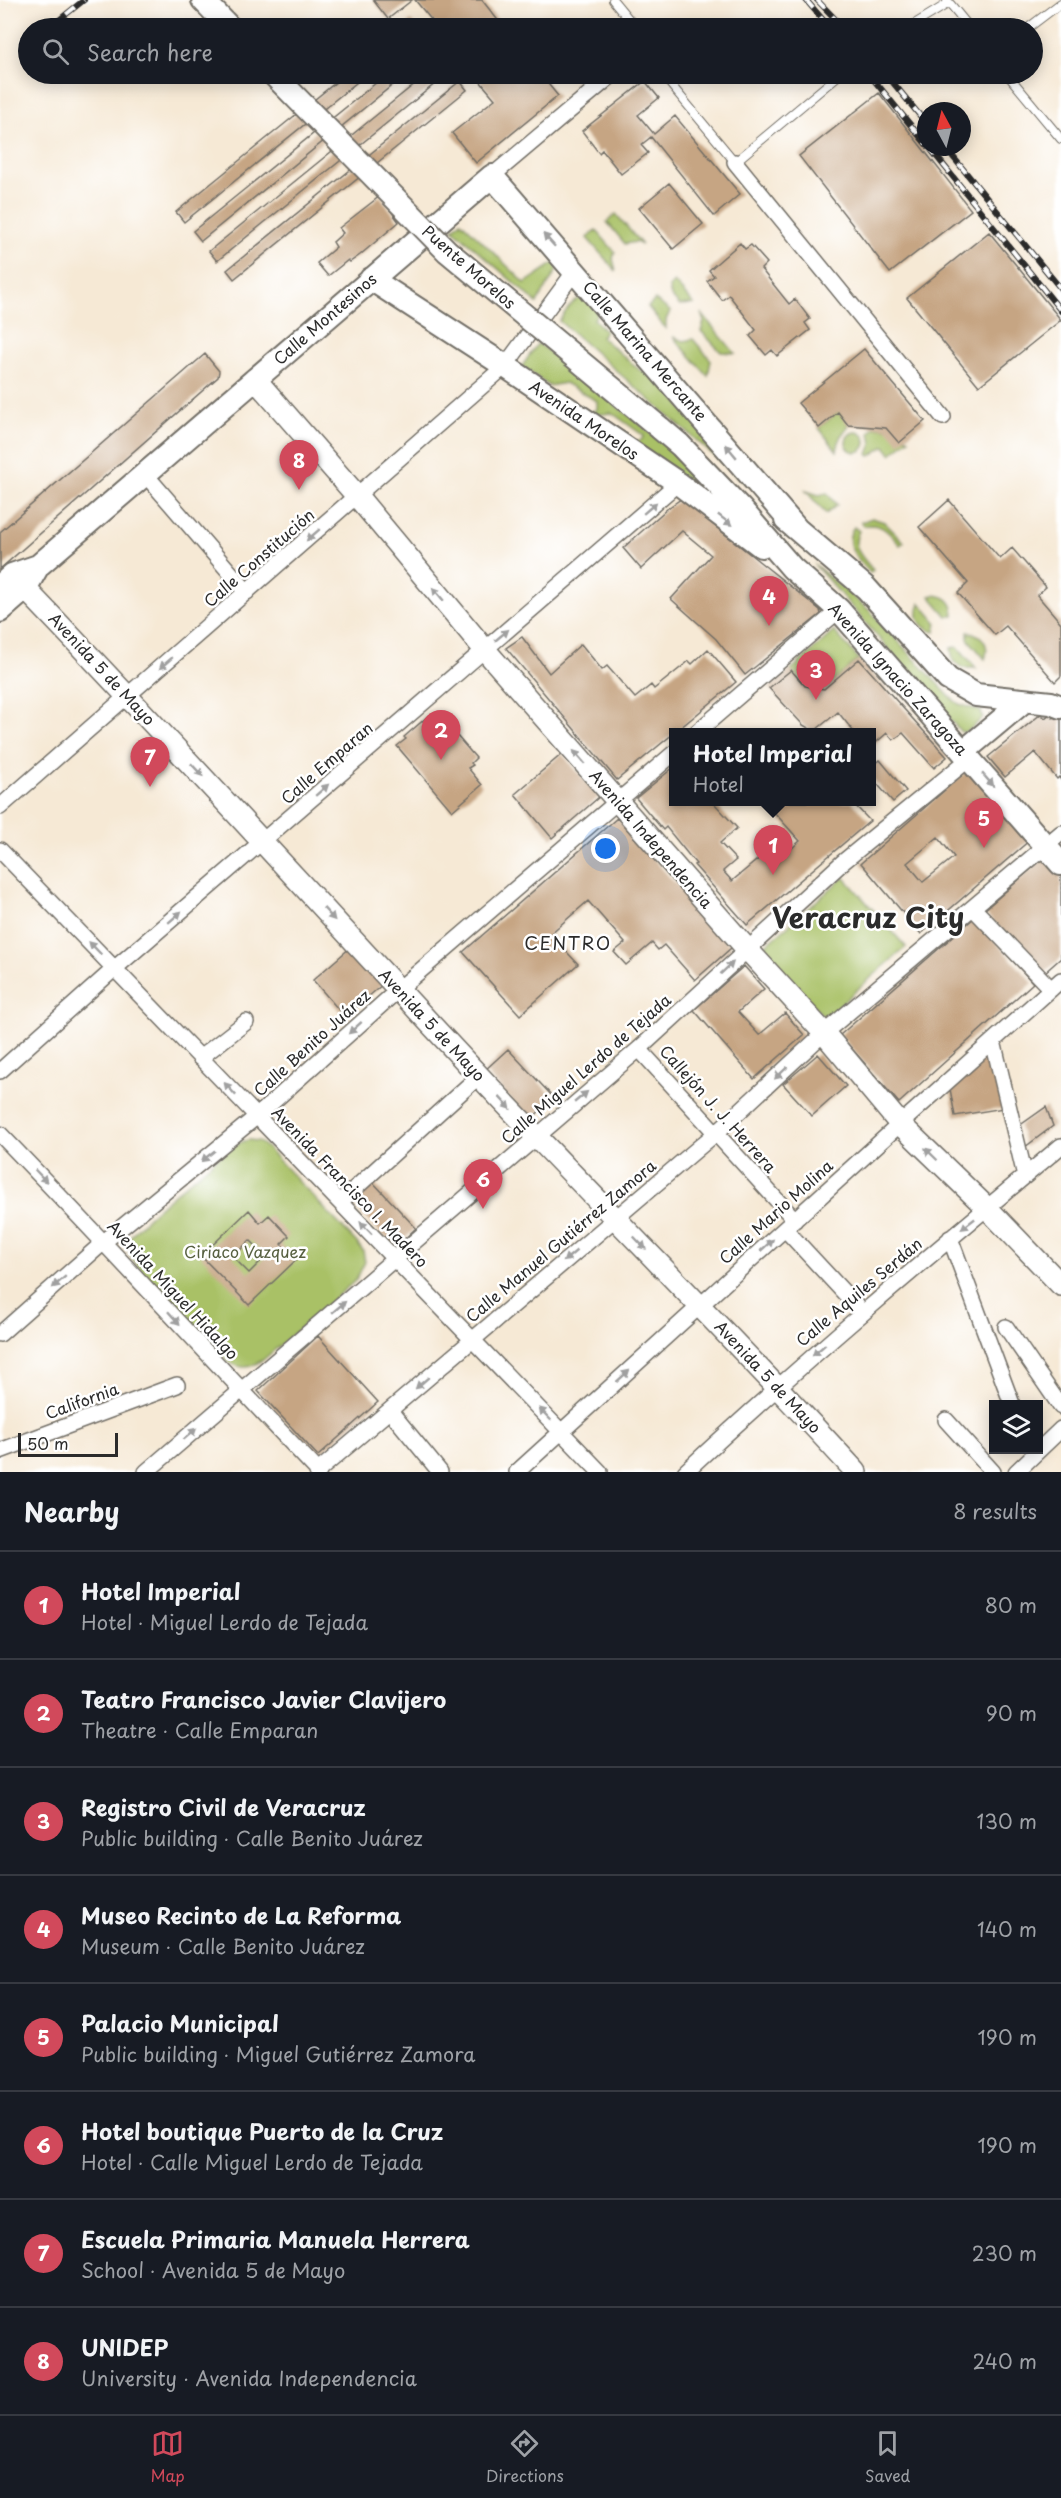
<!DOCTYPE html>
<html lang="en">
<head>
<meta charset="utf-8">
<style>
  :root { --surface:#171b24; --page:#20242c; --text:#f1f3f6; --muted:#9ea1a6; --line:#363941; --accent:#d1495b }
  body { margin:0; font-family:"Playpen Sans",sans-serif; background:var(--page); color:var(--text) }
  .controls { position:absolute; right:18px; bottom:18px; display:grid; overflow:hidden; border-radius:0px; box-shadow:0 3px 15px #0003 }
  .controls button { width:54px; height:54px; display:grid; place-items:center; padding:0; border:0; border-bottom:2px solid var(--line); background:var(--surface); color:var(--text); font:30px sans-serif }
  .compass { position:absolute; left:917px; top:102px; width:54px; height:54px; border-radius:50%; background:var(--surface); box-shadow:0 3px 15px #0003; rotate:353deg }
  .scale { position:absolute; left:18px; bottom:15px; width:100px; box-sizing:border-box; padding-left:6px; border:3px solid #2b2b2b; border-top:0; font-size:16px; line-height:21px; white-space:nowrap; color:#2b2b2b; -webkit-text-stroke:4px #fff; paint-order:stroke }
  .you { position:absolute; left:606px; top:849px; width:21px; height:21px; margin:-15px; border:4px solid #fff; border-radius:50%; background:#1a73e8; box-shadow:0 0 0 9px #1a73e833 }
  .badge { display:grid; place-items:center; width:39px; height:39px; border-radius:50%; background:var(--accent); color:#fff; font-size:20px; font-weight:700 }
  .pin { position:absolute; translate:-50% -50px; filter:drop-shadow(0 2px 3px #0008) }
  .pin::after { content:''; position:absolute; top:32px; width:21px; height:18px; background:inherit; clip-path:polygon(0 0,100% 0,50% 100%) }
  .popup { position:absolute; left:669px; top:728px; width:207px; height:78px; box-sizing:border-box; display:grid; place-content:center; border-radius:0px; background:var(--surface); filter:drop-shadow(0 2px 4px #0005); font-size:20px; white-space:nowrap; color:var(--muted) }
  .popup b { font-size:22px; color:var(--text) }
  .popup::after { content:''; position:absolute; left:50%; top:100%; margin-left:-12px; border:12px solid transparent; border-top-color:var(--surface) }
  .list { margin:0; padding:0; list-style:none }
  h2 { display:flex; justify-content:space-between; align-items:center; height:78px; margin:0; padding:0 24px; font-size:26px }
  h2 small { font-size:20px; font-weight:400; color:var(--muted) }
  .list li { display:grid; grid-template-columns:39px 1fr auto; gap:18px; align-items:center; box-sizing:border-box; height:108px; padding:0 24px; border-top:2px solid var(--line) }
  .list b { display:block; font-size:22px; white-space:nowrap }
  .list p { margin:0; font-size:20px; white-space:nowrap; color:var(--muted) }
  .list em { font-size:20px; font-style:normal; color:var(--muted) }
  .icon { flex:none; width:33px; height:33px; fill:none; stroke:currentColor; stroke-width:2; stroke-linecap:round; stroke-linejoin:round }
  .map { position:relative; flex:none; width:1061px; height:1472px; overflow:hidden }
  .search { position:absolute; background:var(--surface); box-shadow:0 3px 15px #0003; left:18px; right:18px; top:18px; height:66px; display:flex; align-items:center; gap:15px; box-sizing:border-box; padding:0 21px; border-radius:33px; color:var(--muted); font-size:22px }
  .sheet { height:942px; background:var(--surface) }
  nav { display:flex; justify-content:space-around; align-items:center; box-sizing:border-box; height:84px; border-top:2px solid var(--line); background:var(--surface); font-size:16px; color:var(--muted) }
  nav a { display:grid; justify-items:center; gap:3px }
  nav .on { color:var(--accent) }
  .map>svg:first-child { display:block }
  .green { fill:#a9c166; stroke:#6a7648; stroke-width:1.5 }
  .building { fill:#c6a583; fill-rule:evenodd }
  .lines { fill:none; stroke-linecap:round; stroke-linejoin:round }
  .lane-casing { stroke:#726e66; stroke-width:10 }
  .street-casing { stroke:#726e66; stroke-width:18 }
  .secondary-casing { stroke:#726e66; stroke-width:24 }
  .primary-casing { stroke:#726e66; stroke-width:26 }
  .lane { stroke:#fff; stroke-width:8 }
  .street { stroke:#fff; stroke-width:15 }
  .secondary { stroke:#fff; stroke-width:21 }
  .primary { stroke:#fff; stroke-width:22 }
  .rail-casing { stroke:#2b2b2b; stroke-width:6 }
  .rail { stroke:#fff; stroke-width:4; stroke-dasharray:11; stroke-linecap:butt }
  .primary-bridge-casing { stroke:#726e66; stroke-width:26; stroke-linecap:butt }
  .primary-bridge { stroke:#fff; stroke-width:22 }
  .oneway { fill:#a0a0a0 }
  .labels { text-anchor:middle; stroke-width:5; stroke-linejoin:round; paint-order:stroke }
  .street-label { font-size:16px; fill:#2b2b2b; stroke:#fff }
  .park-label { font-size:16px; fill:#576040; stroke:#fff }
  .neighbourhood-label { font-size:18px; letter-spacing:1.5px; fill:#2b2b2b; stroke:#fff }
  .town-label { font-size:28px; font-weight:bold; fill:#2b2b2b; stroke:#fff }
</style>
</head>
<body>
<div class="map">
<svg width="1061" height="1472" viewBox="0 0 1061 1472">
  <rect width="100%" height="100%" fill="#fff"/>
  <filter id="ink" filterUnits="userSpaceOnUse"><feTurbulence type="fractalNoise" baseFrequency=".0167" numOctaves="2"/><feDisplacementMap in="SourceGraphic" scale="12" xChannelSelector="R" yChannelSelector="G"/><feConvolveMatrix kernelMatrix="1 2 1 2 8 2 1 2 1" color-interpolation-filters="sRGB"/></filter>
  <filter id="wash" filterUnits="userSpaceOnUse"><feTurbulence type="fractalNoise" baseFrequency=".008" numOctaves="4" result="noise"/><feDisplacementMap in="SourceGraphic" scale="24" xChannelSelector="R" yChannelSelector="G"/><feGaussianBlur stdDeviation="1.35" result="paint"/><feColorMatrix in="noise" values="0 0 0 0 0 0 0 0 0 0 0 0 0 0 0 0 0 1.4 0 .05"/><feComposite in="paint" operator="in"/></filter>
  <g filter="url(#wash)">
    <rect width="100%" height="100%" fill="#f6e9d5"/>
    <path class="green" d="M616 214 642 245 636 242 625 244 607 222Z
      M461 221 525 283 556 262 557 270 537 303 453 229Z
      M596 230 615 252 613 259 616 271 587 238Z
      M674 282 694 304H693L679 305 671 296 669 287Z
      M585 297 600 310 594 319 605 331 601 337 641 371 652 372 749 486 559 321C566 312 573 298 585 297Z
      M655 300 670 311 666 320V329L648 307Z
      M701 313 735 353 721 352 701 331 704 322Z
      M673 337 684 341 693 339 711 360 708 376Z
      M538 343 668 447 733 513 632 442 641 440 644 436 612 413 593 415 590 413 597 409V401L565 383 549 386 522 366Z
      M838 412 847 422 848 427 840 437 837 451 819 428Z
      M875 427 886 428 909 439 891 454 885 446 870 456 868 454 872 444 870 432Z
      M846 442a10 10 0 1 1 20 0a10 10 0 1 1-20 0Z
      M806 491 819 495 827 493 837 505 826 514Z
      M872 518 884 522 904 542 900 545C890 534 882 521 864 526L861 522Z
      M854 527 859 531C850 547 863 558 873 570L870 573C859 559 841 545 854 527Z
      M814 564 870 611 951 698 959 704 981 711 983 718 967 732H961Z
      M934 595C947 596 954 603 954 616H947L930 596Z
      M920 603 937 623 935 632C920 628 914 618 920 603Z
      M834 631 859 659 824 689 805 686 791 670Z
      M968 632C983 634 990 645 985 659L968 639Z
      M958 647 976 668H963L953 661 951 648Z
      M844 877 906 947 825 1018 761 949Z
      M249 1140 258 1141 267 1148 357 1243 363 1251 365 1262 356 1280 263 1360C249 1369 240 1370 227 1360L143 1273C136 1264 125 1254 128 1241 132 1226 216 1159 232 1147 238 1143 243 1141 249 1140Z"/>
    <g id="blocks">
      <path class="building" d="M373 0H412L388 19Z
        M415 0H482L504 28H438Z
        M411 21 417 28H401Z
        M346 74H367L184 222 176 212Z
        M387 74H406L201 241 193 231Z
        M427 74H447L217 261 209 251Z
        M474 74H540L558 96 476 163 452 133 495 99Z
        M460 81 467 90 234 279 227 270Z
        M645 81 659 98 638 115 654 134 675 116 740 194 714 216 651 137 641 145 648 153 621 174 602 150 599 153 582 131Z
        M879 93 971 210 890 273 799 156Z
        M669 183 703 224 673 249 639 208Z
        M380 196 399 222 360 255 350 262 348 260 328 276 317 263 336 247 333 242 343 233 339 228Z
        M989 232 1061 320 979 386 907 298Z
        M740 243 745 249 751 245 767 263 761 269 789 304 795 299 810 319 805 323 810 330 777 356 772 350 766 355 750 336 756 330 729 295 722 300 707 281 714 276 709 270Z
        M864 349 925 421 899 443 886 428 848 425 838 412 819 428 798 403Z
        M205 354 219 371 218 377 0 569V532Z
        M681 499 820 610 821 614 745 675 716 639 671 599 711 555 682 531 641 569 623 548 668 508Z
        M949 500 1000 559 1012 548 1046 587 1037 595 1061 623V676L1055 682 1006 626 995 635 958 593 968 583 919 527Z
        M522 637 549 673 581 644 602 670 607 666 635 698 651 685 654 689 689 661 692 664 708 649 736 682 617 780 506 648Z
        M859 659 947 757 934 768 903 733 893 740 887 733 872 746V732H854L838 712 817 729H810L803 725 769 688 791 670 805 686 824 689Z
        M437 713 476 758 471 763 473 765 468 768 482 785 452 811 397 746 406 739 404 737 427 717 429 719Z
        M1041 714 1045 718 1050 714 1053 718 1057 715 1061 720V780L1059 777 1057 779 1035 752 1005 777 988 757Z
        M562 754 599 797 552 838 515 794Z
        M880 760 906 791 893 802 872 778V767Z
        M674 767V802H713L737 828 720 843 736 860 723 871 732 881 774 846 783 856 800 841 765 802H852L870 821 747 925 694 865 696 864 666 827 663 830 636 798Z
        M968 770 1030 840 921 934 861 863ZM938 837 954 857 923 882 907 863Z
        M617 818 730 945 731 948 695 980 664 945 658 950 652 943 626 965 614 952 625 943 588 901 550 934 578 964 520 1015 463 952Z
        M1045 857 1061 874V958L1043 974 983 911Z
        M974 918 1033 983 899 1103 840 1035Z
        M351 947 383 984 345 1017 313 980Z
        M744 966 764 989 738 1012 759 1035 785 1013 804 1035 754 1079 694 1010Z
        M508 1049 554 1098 530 1120 484 1071Z
        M989 1053 1004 1108 955 1116 950 1089Z
        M818 1054 846 1086 812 1116 783 1084Z
        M1046 1107 1053 1126 1025 1147 1019 1126Z
        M370 1179 416 1228 395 1248 348 1199Z
        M249 1210 260 1223 269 1215 289 1236 281 1244 296 1260 249 1305 201 1256ZM250 1240 266 1256 249 1273 233 1257Z
        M318 1336 378 1402 318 1456 258 1391Z"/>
    </g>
  </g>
  <g filter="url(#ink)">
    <use href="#blocks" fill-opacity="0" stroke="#726e66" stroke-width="1.5"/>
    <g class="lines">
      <defs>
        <path id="lane" d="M613 0 636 28
          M947 0 970 28
          M908 28 949 3
          M1028 28 1061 3
          M662 74 735 162 840 74
          M1007 74 1061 139"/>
        <path id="street" d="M735 162 943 417
          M492 176 613 74
          M145 474 247 592
          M697 732 839 610
          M0 807 505 366 575 271
          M0 850 600 1472
          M973 908 1051 989
          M993 1041 1025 1176
          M639 1049 795 1220
          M200 1058 246 1022
          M0 1071 114 969 678 483
          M0 1134C108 1245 212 1360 319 1472
          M340 1202 479 1076
          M785 1229 862 1312
          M950 1238 1012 1404
          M1006 1327 1061 1407
          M0 1334 105 1241 256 1117 399 989 674 753
          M390 1411 440 1472
          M946 1420 993 1472
          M0 1451 177 1385
          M146 1472 639 1049 843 862 969 759
          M317 1472 716 1133 824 1033 1061 833
          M517 1472 900 1124 1061 980
          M685 1472C807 1358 934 1252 1061 1146
          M1016 1472 1061 1429"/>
        <path id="secondary" d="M255 379 357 496 485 650 747 949 824 1033 900 1124 988 1209 1061 1285
          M13 576C172 740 324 911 481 1078 605 1210 734 1338 856 1472"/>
        <path id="primary" d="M203 0 230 28
          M371 279 505 366 678 483 761 546
          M660 428 680 445 741 509 792 568 839 610 1061 864
          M786 520 866 588 948 679 976 695 1051 703 1061 707
          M0 586 12 575 38 566 492 176 796 528
          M0 611 25 589 38 566
          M963 752 1024 701"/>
      </defs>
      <use href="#lane" class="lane-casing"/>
      <use href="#street" class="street-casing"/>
      <use href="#secondary" class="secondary-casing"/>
      <use href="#primary" class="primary-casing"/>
      <use href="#lane" class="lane"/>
      <use href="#street" class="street"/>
      <use href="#secondary" class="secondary"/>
      <use href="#primary" class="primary"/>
      <defs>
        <path id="rail" d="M806 0 830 28
          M817 0 844 28
          M49 28 84 0
          M869 74 926 144
          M886 74 926 123
          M929 147 1061 311
          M945 147 1061 289"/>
      </defs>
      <use href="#rail" class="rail-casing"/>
      <use href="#rail" class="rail"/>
      <defs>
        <path id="primary-bridge" d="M273 74 447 251 660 428"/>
      </defs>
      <use href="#primary-bridge" class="primary-bridge-casing"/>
      <use href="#primary-bridge" class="primary-bridge"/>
    </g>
    <defs><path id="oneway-solid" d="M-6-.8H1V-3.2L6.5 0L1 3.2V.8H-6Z" transform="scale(1.5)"/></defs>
    <g class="oneway">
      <use href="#oneway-solid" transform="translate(549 240) rotate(-132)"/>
      <use href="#oneway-solid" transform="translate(731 451) rotate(-130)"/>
      <use href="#oneway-solid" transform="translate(650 508) rotate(-41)"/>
      <use href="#oneway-solid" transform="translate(725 520) rotate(38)"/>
      <use href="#oneway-solid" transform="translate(313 535) rotate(139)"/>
      <use href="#oneway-solid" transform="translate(438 594) rotate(-130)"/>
      <use href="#oneway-solid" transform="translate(502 635) rotate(-40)"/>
      <use href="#oneway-solid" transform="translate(166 663) rotate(139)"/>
      <use href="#oneway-solid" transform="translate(579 757) rotate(-131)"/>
      <use href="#oneway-solid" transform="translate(197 770) rotate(47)"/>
      <use href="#oneway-solid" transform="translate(988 780) rotate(49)"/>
      <use href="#oneway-solid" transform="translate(322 790) rotate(-41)"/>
      <use href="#oneway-solid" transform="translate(329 914) rotate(47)"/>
      <use href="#oneway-solid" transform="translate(175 917) rotate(-41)"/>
      <use href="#oneway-solid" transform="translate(95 948) rotate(-134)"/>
      <use href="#oneway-solid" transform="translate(727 968) rotate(-43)"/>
      <use href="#oneway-solid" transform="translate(355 1028) rotate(138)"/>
      <use href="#oneway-solid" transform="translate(781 1073) rotate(137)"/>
      <use href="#oneway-solid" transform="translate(230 1089) rotate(-133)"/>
      <use href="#oneway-solid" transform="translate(581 1097) rotate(-40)"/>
      <use href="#oneway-solid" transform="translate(505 1103) rotate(47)"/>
      <use href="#oneway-solid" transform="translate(931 1154) rotate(-136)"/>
      <use href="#oneway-solid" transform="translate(208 1156) rotate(141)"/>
      <use href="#oneway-solid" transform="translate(41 1176) rotate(46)"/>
      <use href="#oneway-solid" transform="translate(968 1224) rotate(142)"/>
      <use href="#oneway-solid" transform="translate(366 1228) rotate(-134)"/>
      <use href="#oneway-solid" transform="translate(640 1243) rotate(46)"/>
      <use href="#oneway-solid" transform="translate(767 1245) rotate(-42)"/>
      <use href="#oneway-solid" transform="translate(570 1256) rotate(140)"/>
      <use href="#oneway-solid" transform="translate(59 1282) rotate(139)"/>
      <use href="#oneway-solid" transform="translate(339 1307) rotate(-40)"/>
      <use href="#oneway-solid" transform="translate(174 1318) rotate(48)"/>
      <use href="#oneway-solid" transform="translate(819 1350) rotate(139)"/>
      <use href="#oneway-solid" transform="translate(623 1376) rotate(-42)"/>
      <use href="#oneway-solid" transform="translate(422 1383) rotate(139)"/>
      <use href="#oneway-solid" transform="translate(545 1414) rotate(-134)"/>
      <use href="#oneway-solid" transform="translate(190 1434) rotate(-41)"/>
    </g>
  </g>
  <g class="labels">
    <g class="street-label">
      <text transform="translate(469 267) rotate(41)" y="6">Puente Morelos</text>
      <text transform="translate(325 319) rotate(-41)" y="6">Calle Montesinos</text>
      <text transform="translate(645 351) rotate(49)" y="6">Calle Marina Mercante</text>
      <text transform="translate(584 420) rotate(34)" y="6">Avenida Morelos</text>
      <text transform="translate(259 558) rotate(-41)" y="6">Calle Constitución</text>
      <text transform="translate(102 669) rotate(47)" y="6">Avenida 5 de Mayo</text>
      <text transform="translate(898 679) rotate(48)" y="6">Avenida Ignacio Zaragoza</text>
      <text transform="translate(327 763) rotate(-41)" y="6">Calle Emparan</text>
      <text transform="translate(651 839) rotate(49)" y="6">Avenida Independencia</text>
      <text transform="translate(432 1025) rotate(47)" y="6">Avenida 5 de Mayo</text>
      <text transform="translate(312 1043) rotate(-42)" y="6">Calle Benito Juárez</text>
      <text transform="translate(586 1069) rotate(-41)" y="6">Calle Miguel Lerdo de Tejada</text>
      <text transform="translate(718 1109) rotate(48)" y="6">Callejón J. J. Herrera</text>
      <text transform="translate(350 1187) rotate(46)" y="6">Avenida Francisco I. Madero</text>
      <text transform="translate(776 1212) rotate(-42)" y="6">Calle Mario Molina</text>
      <text transform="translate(561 1241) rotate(-40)" y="6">Calle Manuel Gutiérrez Zamora</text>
      <text transform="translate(173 1290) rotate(47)" y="6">Avenida Miguel Hidalgo</text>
      <text transform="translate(859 1292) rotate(-40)" y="6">Calle Aquiles Serdán</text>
      <text transform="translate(768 1377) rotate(47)" y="6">Avenida 5 de Mayo</text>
      <text transform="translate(82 1401) rotate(-20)" y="6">California</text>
    </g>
    <g class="park-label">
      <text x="245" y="1258">Ciriaco Vazquez</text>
    </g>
    <g class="neighbourhood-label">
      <text x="568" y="950">CENTRO</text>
    </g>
    <g class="town-label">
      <text x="868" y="928">Veracruz City</text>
    </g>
  </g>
</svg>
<div class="controls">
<button><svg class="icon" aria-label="layers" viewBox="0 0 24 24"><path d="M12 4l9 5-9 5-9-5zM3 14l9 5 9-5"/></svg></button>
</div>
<svg class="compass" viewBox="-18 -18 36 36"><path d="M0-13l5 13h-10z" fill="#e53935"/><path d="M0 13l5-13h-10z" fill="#9ea1a6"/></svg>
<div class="scale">50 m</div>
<div class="you"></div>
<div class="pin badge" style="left:773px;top:875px">1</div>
<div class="popup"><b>Hotel Imperial</b>Hotel</div>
<div class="pin badge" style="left:441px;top:760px">2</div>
<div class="pin badge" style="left:816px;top:700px">3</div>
<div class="pin badge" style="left:769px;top:626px">4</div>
<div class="pin badge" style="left:984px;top:848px">5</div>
<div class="pin badge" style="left:483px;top:1209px">6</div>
<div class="pin badge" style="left:150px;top:787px">7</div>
<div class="pin badge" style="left:299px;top:490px">8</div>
<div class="search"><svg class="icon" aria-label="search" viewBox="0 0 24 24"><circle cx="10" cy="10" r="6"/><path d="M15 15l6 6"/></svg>Search here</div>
</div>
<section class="sheet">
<h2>Nearby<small>8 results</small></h2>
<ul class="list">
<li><span class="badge">1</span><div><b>Hotel Imperial</b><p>Hotel · Miguel Lerdo de Tejada</p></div><em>80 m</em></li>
<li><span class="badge">2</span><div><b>Teatro Francisco Javier Clavijero</b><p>Theatre · Calle Emparan</p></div><em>90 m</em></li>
<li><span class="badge">3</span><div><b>Registro Civil de Veracruz</b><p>Public building · Calle Benito Juárez</p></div><em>130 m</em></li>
<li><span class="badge">4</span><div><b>Museo Recinto de La Reforma</b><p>Museum · Calle Benito Juárez</p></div><em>140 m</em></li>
<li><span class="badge">5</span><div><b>Palacio Municipal</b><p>Public building · Miguel Gutiérrez Zamora</p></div><em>190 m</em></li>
<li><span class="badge">6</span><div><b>Hotel boutique Puerto de la Cruz</b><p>Hotel · Calle Miguel Lerdo de Tejada</p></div><em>190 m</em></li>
<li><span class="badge">7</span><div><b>Escuela Primaria Manuela Herrera</b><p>School · Avenida 5 de Mayo</p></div><em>230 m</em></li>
<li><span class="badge">8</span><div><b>UNIDEP</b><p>University · Avenida Independencia</p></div><em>240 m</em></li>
</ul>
</section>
<nav>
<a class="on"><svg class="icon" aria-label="map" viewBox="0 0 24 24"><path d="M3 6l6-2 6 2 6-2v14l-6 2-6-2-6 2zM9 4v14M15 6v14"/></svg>Map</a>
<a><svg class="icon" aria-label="directions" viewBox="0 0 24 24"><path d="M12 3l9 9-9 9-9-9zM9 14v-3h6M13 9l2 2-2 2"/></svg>Directions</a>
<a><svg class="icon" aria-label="saved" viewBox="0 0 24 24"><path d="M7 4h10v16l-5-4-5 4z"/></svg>Saved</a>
</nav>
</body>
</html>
